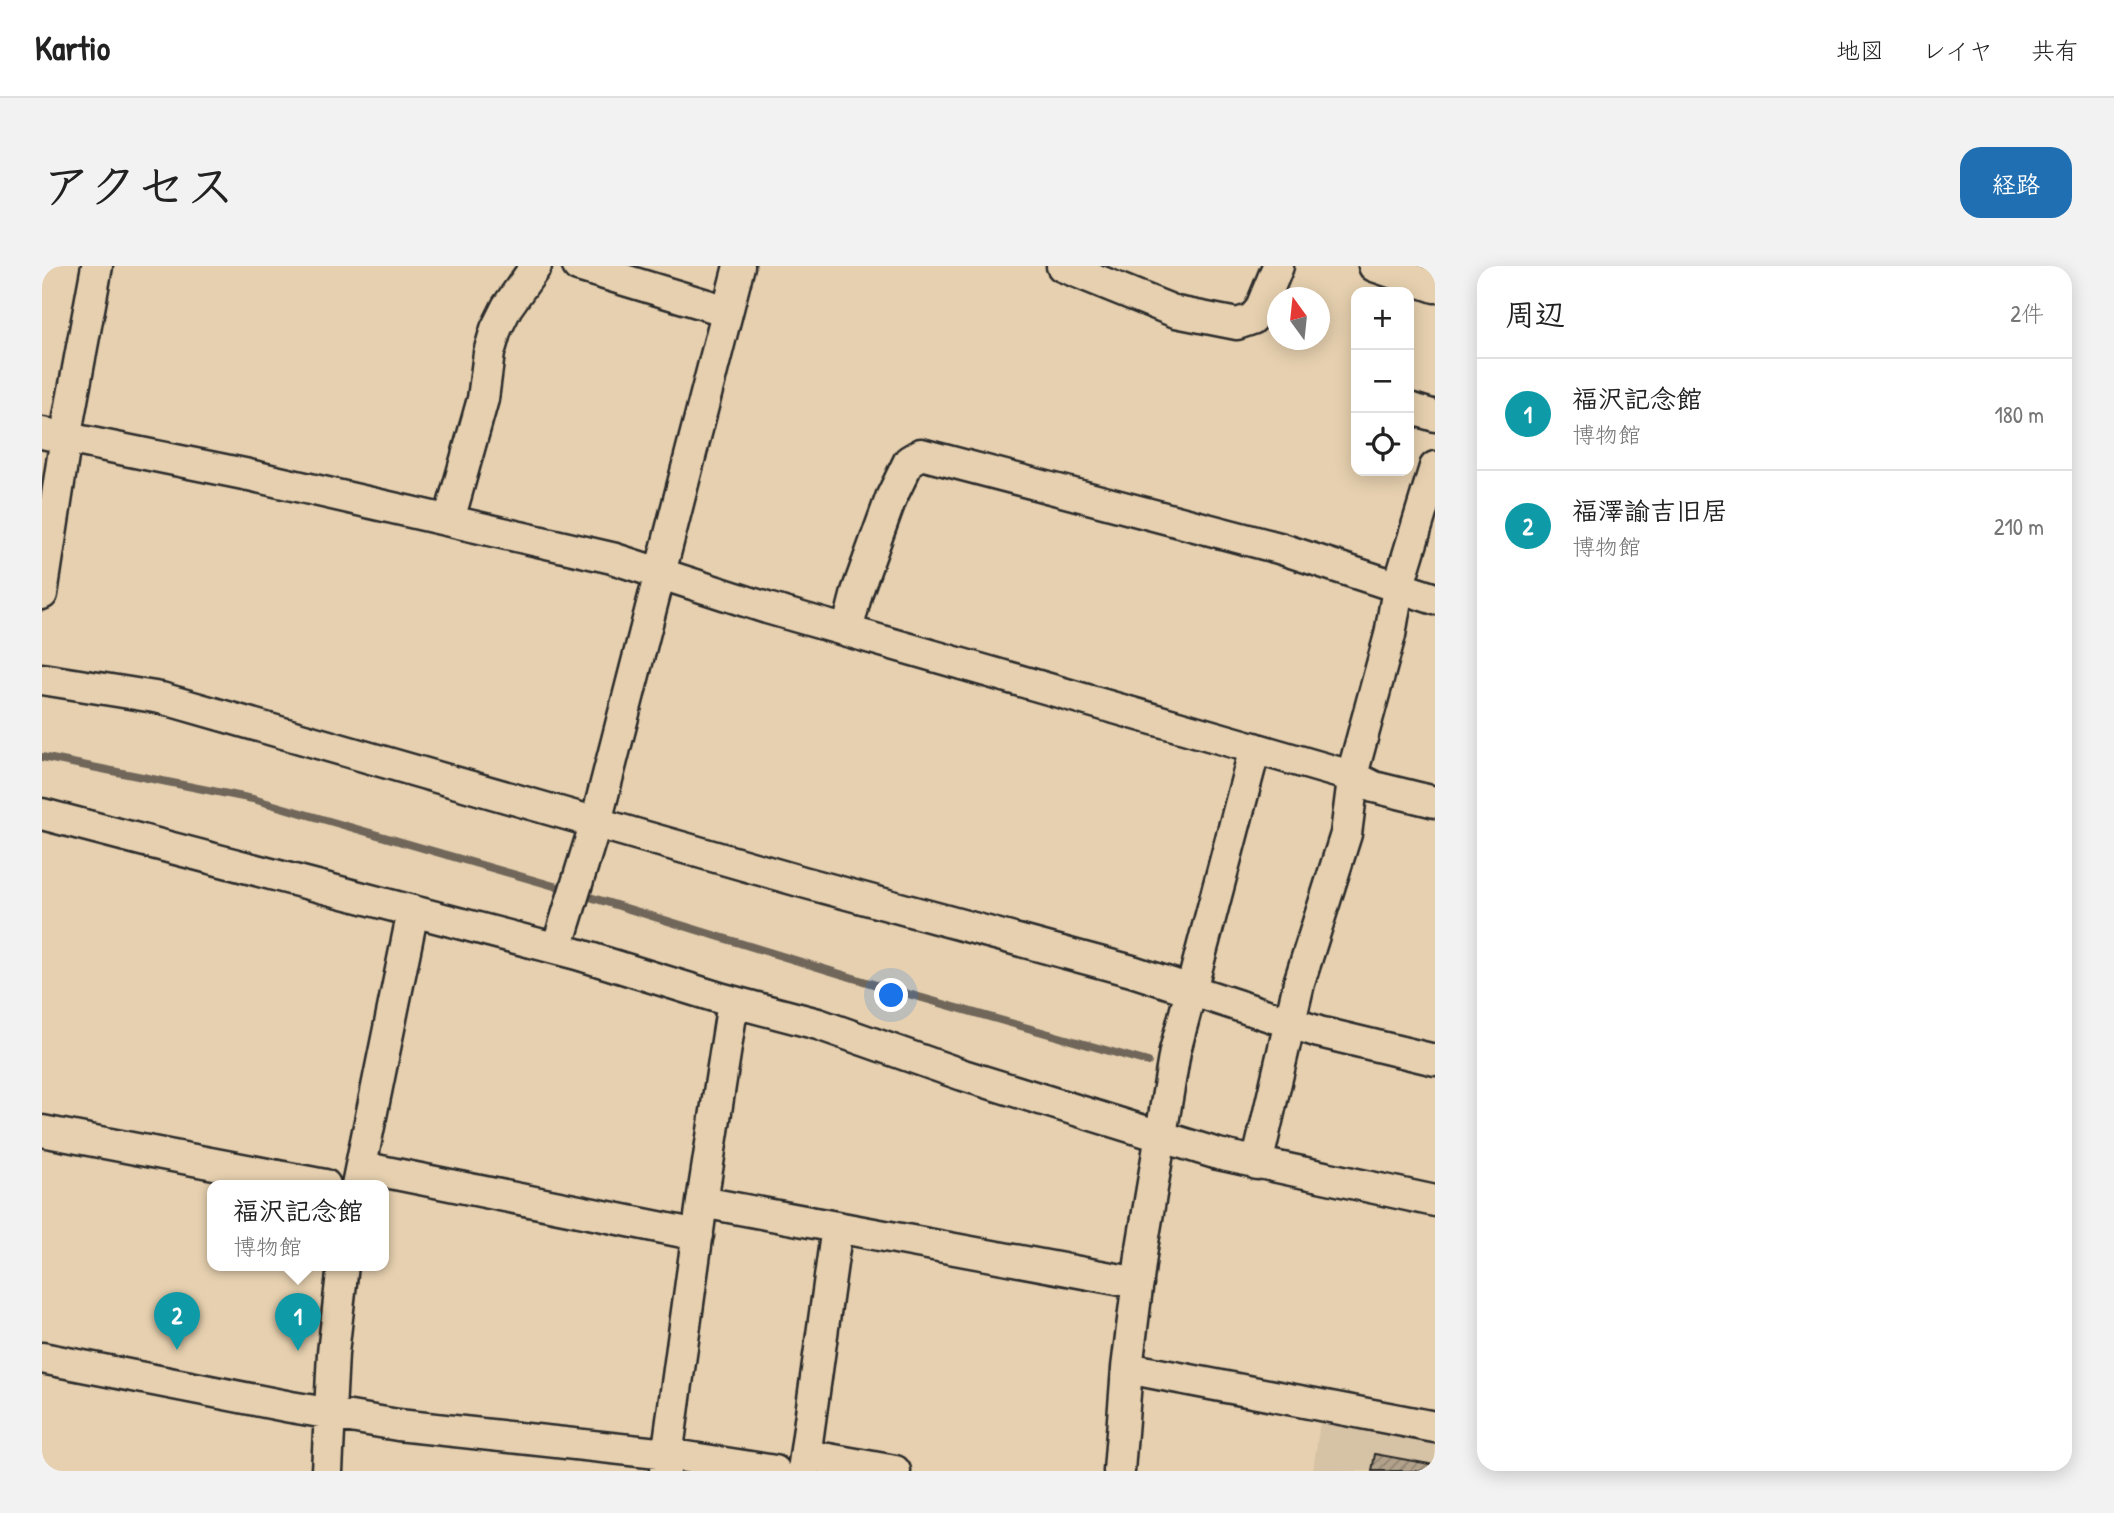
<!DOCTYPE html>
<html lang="ja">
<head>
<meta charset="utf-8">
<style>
  :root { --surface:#fff; --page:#f2f2f2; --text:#222; --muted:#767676; --line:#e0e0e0; --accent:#1f6fb2 }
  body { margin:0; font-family:"Patrick Hand","Klee One",sans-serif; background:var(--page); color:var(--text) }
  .controls { position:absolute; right:21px; top:21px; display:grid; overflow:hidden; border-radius:14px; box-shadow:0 4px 18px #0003 }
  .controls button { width:63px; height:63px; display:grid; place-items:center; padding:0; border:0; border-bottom:2px solid var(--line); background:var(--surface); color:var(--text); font:35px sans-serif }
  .compass { position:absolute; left:1225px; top:21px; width:63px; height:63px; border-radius:50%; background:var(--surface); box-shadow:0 4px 18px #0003; rotate:345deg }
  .you { position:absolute; left:850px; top:730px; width:24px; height:24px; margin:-18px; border:5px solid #fff; border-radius:50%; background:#1a73e8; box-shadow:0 0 0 10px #1a73e833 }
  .badge { display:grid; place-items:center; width:46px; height:46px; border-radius:50%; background:var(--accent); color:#fff; font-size:23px; font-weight:700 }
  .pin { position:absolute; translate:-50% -58px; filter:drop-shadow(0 2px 4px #0008) }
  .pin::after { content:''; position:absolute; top:37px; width:24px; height:21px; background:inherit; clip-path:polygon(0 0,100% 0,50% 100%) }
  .popup { position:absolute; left:165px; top:914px; width:182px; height:91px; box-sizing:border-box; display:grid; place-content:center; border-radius:14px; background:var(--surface); filter:drop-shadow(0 2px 5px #0005); font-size:23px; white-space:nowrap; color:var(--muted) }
  .popup b { font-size:26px; color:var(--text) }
  .popup::after { content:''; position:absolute; left:50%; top:100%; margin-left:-14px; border:14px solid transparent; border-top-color:var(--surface) }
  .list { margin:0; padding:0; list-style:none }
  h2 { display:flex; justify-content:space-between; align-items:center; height:91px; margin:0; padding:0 28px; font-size:30px }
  h2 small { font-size:23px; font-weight:400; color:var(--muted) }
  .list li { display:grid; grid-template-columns:46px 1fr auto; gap:21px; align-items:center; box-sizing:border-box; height:112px; padding:0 28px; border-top:2px solid var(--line) }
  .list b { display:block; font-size:26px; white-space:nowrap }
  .list p { margin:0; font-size:23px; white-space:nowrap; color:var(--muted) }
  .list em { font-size:23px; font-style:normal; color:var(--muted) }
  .icon { flex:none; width:38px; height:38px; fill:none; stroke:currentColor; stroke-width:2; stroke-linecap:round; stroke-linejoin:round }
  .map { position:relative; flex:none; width:1393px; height:1205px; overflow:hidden; border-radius:21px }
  header { display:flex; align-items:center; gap:42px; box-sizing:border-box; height:98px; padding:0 35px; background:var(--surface); border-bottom:2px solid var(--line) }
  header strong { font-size:33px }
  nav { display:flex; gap:38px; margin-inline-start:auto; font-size:24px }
  .intro { display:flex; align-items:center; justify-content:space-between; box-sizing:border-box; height:168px; padding:0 42px }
  h1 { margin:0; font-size:49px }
  .button { padding:18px 32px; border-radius:21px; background:var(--accent); color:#fff; font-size:24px; font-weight:700 }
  main { display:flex; gap:42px; padding:0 42px }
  aside { flex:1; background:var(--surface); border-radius:21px; box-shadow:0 4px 18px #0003 }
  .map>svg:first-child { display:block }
  .built { fill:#d6c2a4 }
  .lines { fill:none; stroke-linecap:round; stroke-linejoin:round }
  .stream { stroke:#6f665a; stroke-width:8 }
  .building { fill:url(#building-hatch); stroke:#2b2b2b; stroke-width:2 }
  .minor-casing { stroke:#2b2b2b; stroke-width:35 }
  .minor { stroke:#e6d0af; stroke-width:30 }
</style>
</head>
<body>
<header>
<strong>Kartio</strong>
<nav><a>地図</a><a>レイヤ</a><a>共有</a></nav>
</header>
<div class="intro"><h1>アクセス</h1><a class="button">経路</a></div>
<main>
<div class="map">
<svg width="1393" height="1205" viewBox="0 0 1393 1205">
  <defs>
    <pattern id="building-hatch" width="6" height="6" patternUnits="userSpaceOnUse" patternTransform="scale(1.75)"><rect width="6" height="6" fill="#b2a28b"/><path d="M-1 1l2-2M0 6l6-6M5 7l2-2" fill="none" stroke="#918472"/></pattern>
  </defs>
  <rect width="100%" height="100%" fill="#e6d0af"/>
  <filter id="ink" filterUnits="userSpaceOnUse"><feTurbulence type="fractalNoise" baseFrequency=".0143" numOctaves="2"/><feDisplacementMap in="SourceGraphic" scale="14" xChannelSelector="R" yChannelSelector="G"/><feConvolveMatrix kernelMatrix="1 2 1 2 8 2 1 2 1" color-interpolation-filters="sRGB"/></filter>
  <g filter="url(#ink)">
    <path class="built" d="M1279 1150 1393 1173V1205H1271Z"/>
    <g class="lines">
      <path class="stream" d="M0 491 211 533 526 624
        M538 628 831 718 1106 796"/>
    </g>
    <path class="building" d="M1333 1188 1393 1199V1205H1330Z"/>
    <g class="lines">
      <defs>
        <path id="minor" d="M536 0 685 45
          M1020 0 1134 46 1195 58 1210 53 1218 44 1236 0
          M1332 0 1393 21
          M1367 142 1393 150
          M0 167 207 209 570 292 725 342 1205 480 1312 511 1332 521 1393 536
          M407 254 441 133 447 87 454 63 465 41 494 0
          M0 328 27 151 55 0
          M805 365 815 326 849 232 867 195 879 188 1237 282 1393 333
          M0 413 119 432 761 616 1090 705 1277 766 1393 794
          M0 548 535 688 681 733 776 758 921 809 1176 888 1393 935
          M515 682 554 556 697 0
          M0 865 283 919
          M1215 898 1257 717 1304 568 1313 498 1348 369 1356 322 1393 201
          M319 901 656 969
          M315 919 371 645
          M660 936 1096 1017
          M0 1092 249 1141 356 1159 625 1188 733 1205
          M1085 1102 1393 1161
          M764 1189 853 1205
          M285 1205 291 1087 301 999
          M623 1205 660 936 691 736
          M761 1205 795 961
          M1077 1205 1085 1102 1100 982 1133 785 1213 482"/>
      </defs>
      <use href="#minor" class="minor-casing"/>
      <use href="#minor" class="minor"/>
    </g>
  </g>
</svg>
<div class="controls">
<button>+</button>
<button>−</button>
<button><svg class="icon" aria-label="locate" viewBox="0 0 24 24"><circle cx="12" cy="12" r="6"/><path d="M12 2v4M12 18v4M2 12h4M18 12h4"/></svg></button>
</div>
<svg class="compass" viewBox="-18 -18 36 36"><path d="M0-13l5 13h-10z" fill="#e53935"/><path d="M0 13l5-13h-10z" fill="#767676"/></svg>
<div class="you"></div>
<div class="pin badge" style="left:256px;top:1085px;background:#0f9aa8">1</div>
<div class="popup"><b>福沢記念館</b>博物館</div>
<div class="pin badge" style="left:135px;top:1084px;background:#0f9aa8">2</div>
</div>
<aside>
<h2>周辺<small>2件</small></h2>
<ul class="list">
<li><span class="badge" style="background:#0f9aa8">1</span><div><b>福沢記念館</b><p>博物館</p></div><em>180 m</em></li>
<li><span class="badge" style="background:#0f9aa8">2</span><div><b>福澤諭吉旧居</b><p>博物館</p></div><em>210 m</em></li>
</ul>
</aside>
</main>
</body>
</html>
